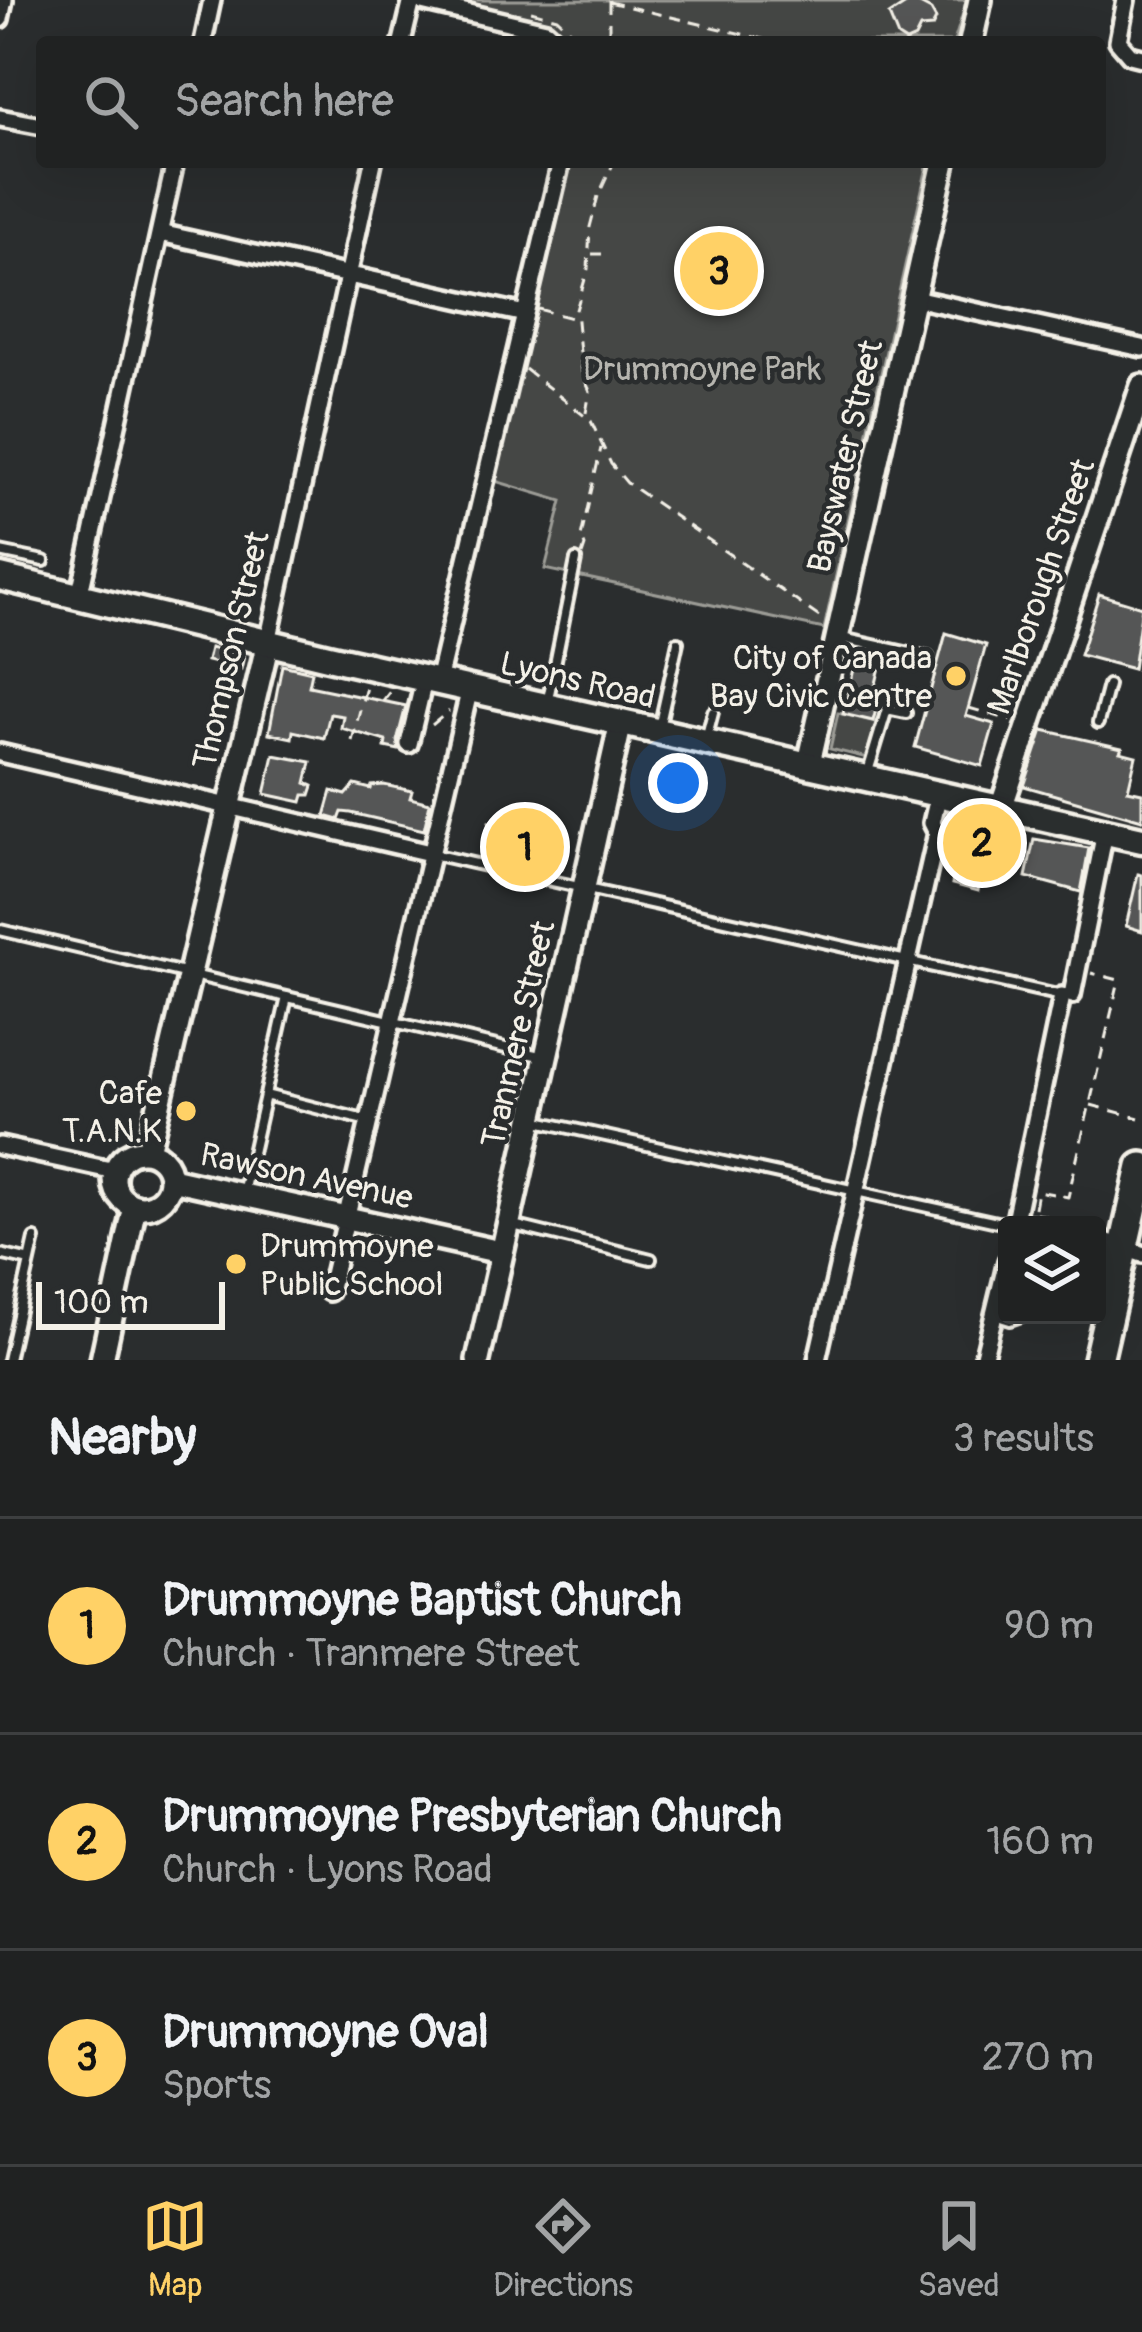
<!DOCTYPE html>
<html lang="en">
<head>
<meta charset="utf-8">
<style>
  :root { --surface:#202222; --page:#2d2f2f; --text:#f1f3f6; --muted:#a2a4a5; --line:#3d3f40; --accent:#ffd166 }
  body { margin:0; font-family:Pangolin,sans-serif; background:var(--page); color:var(--text) }
  .controls { position:absolute; right:36px; bottom:36px; display:grid; overflow:hidden; border-radius:12px; box-shadow:0 12px 48px #0002 }
  .controls button { width:108px; height:108px; display:grid; place-items:center; padding:0; border:0; border-bottom:3px solid var(--line); background:var(--surface); color:var(--text); font:60px sans-serif }
  .scale { position:absolute; left:36px; bottom:30px; width:189px; box-sizing:border-box; padding-left:12px; border:6px solid #f4f1e8; border-top:0; font-size:33px; line-height:42px; white-space:nowrap; color:#f4f1e8; -webkit-text-stroke:9px #2a2d2e; paint-order:stroke }
  .you { position:absolute; left:678px; top:783px; width:42px; height:42px; margin:-30px; border:9px solid #fff; border-radius:50%; background:#1a73e8; box-shadow:0 0 0 18px #1a73e833 }
  .badge { display:grid; place-items:center; width:78px; height:78px; border-radius:50%; background:var(--accent); color:#111; font-size:39px; font-weight:700 }
  .pin { position:absolute; translate:-50% -50%; border:6px solid #fff; box-shadow:0 3px 12px #0006 }
  .list { margin:0; padding:0; list-style:none }
  h2 { display:flex; justify-content:space-between; align-items:center; height:156px; margin:0; padding:0 48px; font-size:51px }
  h2 small { font-size:39px; font-weight:400; color:var(--muted) }
  .list li { display:grid; grid-template-columns:78px 1fr auto; gap:36px; align-items:center; box-sizing:border-box; height:216px; padding:0 48px; border-top:3px solid var(--line) }
  .list b { display:block; font-size:45px; white-space:nowrap }
  .list p { margin:0; font-size:39px; white-space:nowrap; color:var(--muted) }
  .list em { font-size:39px; font-style:normal; color:var(--muted) }
  .icon { flex:none; width:66px; height:66px; fill:none; stroke:currentColor; stroke-width:2; stroke-linecap:round; stroke-linejoin:round }
  .map { position:relative; flex:none; width:1142px; height:1360px; overflow:hidden }
  .search { position:absolute; background:var(--surface); box-shadow:0 12px 48px #0002; left:36px; right:36px; top:36px; height:132px; display:flex; align-items:center; gap:30px; box-sizing:border-box; padding:0 42px; border-radius:12px; color:var(--muted); font-size:45px }
  .sheet { height:804px; background:var(--surface) }
  nav { display:flex; justify-content:space-around; align-items:center; box-sizing:border-box; height:168px; border-top:3px solid var(--line); background:var(--surface); font-size:33px; color:var(--muted) }
  nav a { display:grid; justify-items:center; gap:6px }
  nav .on { color:var(--accent) }
  .map>svg:first-child { display:block }
  .green { fill:#444645; stroke:#9c9c96; stroke-width:3 }
  .building { fill:#555756; stroke:#f4f1e8; stroke-width:3 }
  .lines { fill:none; stroke-linecap:round; stroke-linejoin:round }
  .lane-casing { stroke:#f4f1e8; stroke-width:16 }
  .street-casing { stroke:#f4f1e8; stroke-width:24 }
  .secondary-casing { stroke:#f4f1e8; stroke-width:30 }
  .primary-casing { stroke:#f4f1e8; stroke-width:33 }
  .highway-casing { stroke:#f4f1e8; stroke-width:36 }
  .path { stroke:#f4f1e8; stroke-width:3; stroke-dasharray:12 9; stroke-linecap:butt }
  .lane { stroke:#2a2d2e; stroke-width:8 }
  .street { stroke:#2a2d2e; stroke-width:15 }
  .secondary { stroke:#2a2d2e; stroke-width:21 }
  .primary { stroke:#2a2d2e; stroke-width:24 }
  .highway { stroke:#2a2d2e; stroke-width:27 }
  .poi-dot { fill:#ffd166; stroke:#2a2d2e; stroke-width:4.5 }
  .labels { text-anchor:middle; stroke-width:9; stroke-linejoin:round; paint-order:stroke }
  .park-label { font-size:33px; fill:#b6b5af; stroke:#2a2d2e }
  .street-label { font-size:33px; fill:#f4f1e8; stroke:#2a2d2e }
  .poi-label { font-size:33px; fill:#f4f1e8; stroke:#2a2d2e; text-anchor:end }
</style>
</head>
<body>
<div class="map">
<svg width="1142" height="1360" viewBox="0 0 1142 1360">
  <rect width="100%" height="100%" fill="#2a2d2e"/>
  <filter id="ink" filterUnits="userSpaceOnUse"><feTurbulence type="fractalNoise" baseFrequency=".00833" numOctaves="2"/><feDisplacementMap in="SourceGraphic" scale="24" xChannelSelector="R" yChannelSelector="G"/><feConvolveMatrix kernelMatrix="1 2 1 2 8 2 1 2 1" color-interpolation-filters="sRGB"/></filter>
  <g filter="url(#ink)">
    <path class="green" d="M446 0H967L954 42H572L558 29Z
      M571 162H928L824 629 545 569 562 501 495 481Z
      M838 713 876 722 867 758 830 749Z"/>
    <path class="building" d="M912 0 931 10 936 19 932 27 920 28 915 38 906 42 898 37 889 15Z
      M1099 594 1142 607 1133 669 1080 655Z
      M946 633 986 645 966 716 994 724 982 766 915 747Z
      M210 648 244 656 241 669 207 661Z
      M856 661 880 667 871 704 877 706 873 721 843 714Z
      M282 665 312 672 309 686 406 706 397 741 399 750 385 747 386 741 341 728 343 716 330 714 324 738 293 731 292 738 269 733Z
      M1043 730 1122 748 1120 752 1136 756 1128 790 1142 793V820L1024 786Z
      M274 755 311 762 306 783 313 786 310 795H304L302 802 265 794Z
      M355 785 371 789 372 786 384 785 412 791 410 798 430 803 424 830 351 813 342 812 339 820 325 816 332 791 346 795Z
      M489 822 569 840 562 869 482 854Z
      M962 829 988 835 982 864 989 866 985 882 980 881 978 891 952 884 954 874 949 873Z
      M1034 839 1089 848 1081 892 1026 877Z
      M1138 874 1142 875V931L1126 926Z"/>
    <g class="lines">
      <defs>
        <path id="lane" d="M0 552 44 561
          M842 638 928 657
          M547 704 576 560
          M1098 723 1108 685
          M659 728 678 642
          M706 739 713 712
          M867 775 887 709 906 713
          M432 854 1062 996
          M0 930 544 1057
          M265 1095 368 1121
          M533 1120 997 1222 1015 1223
          M243 1193 287 997
          M509 1224 651 1259
          M0 1254 30 1261
          M994 1315 1010 1320 1024 1315
          M8 1360 35 1239"/>
        <path id="street" d="M413 0 546 31 558 42
          M1126 0 1118 41 1130 55 1142 58
          M0 19 4 0
          M203 42 212 0
          M402 42 412 0
          M0 118 42 126
          M160 233 525 314
          M914 298 1142 348
          M79 597 175 162
          M268 642 373 162
          M438 681 561 162
          M409 744 421 693
          M0 753 430 853
          M1072 995 1105 832
          M0 1146 115 1171
          M1015 1223 1040 1225
          M1014 1225 1062 996
          M1097 1238 1142 1254
          M329 1292 470 688
          M817 1360 937 833 932 823 939 793
          M983 1360 1007 1261"/>
        <path id="secondary" d="M971 42 980 0
          M809 763 944 162
          M1001 808 1142 386
          M114 1179a28 28 0 1 1 56 0a28 28 0 1 1-56 0Z
          M148 1151 268 642
          M171 1179 500 1252
          M102 1360 135 1206
          M478 1360 621 722"/>
        <path id="primary" d="M0 577 328 657 1142 840"/>
        <path id="highway" d="M1098 1360 1142 1167"/>
      </defs>
      <use href="#lane" class="lane-casing"/>
      <use href="#street" class="street-casing"/>
      <use href="#secondary" class="secondary-casing"/>
      <use href="#primary" class="primary-casing"/>
      <use href="#highway" class="highway-casing"/>
      <path class="path" d="M609 0V42
        M609 2 775 42
        M531 11 557 18 582 42
        M592 254H602
        M538 309 575 319
        M525 369 591 421 611 464 627 483 825 621
        M586 413 590 391 582 374 576 310 588 269 590 227 598 196 614 162
        M582 555 585 546 581 537 601 448
        M382 702 392 689
        M969 708 1010 720
        M432 725 449 711
        M352 741 367 683
        M1091 1105 1139 1118
        M1035 1208 1038 1191 1068 1197 1119 980 1091 973"/>
      <use href="#lane" class="lane"/>
      <use href="#street" class="street"/>
      <use href="#secondary" class="secondary"/>
      <use href="#primary" class="primary"/>
      <use href="#highway" class="highway"/>
    </g>
  </g>
  <g class="poi-dot">
    <circle cx="956" cy="676" r="12"/>
    <circle cx="186" cy="1111" r="12"/>
    <circle cx="236" cy="1264" r="12"/>
  </g>
  <g class="labels">
    <g class="park-label">
      <text x="702" y="380">Drummoyne Park</text>
    </g>
    <g class="street-label">
      <text transform="translate(844 456) rotate(-77)" y="12">Bayswater Street</text>
      <text transform="translate(1040 586) rotate(-71)" y="12">Marlborough Street</text>
      <text transform="translate(230 650) rotate(-77)" y="12">Thompson Street</text>
      <text transform="translate(578 679) rotate(13)" y="12">Lyons Road</text>
      <text transform="translate(517 1034) rotate(-77)" y="12">Tranmere Street</text>
      <text transform="translate(307 1175) rotate(12)" y="12">Rawson Avenue</text>
    </g>
    <g class="poi-label">
      <text x="932" y="669">City of Canada<tspan x="932" dy="38">Bay Civic Centre</tspan></text>
      <text x="162" y="1104">Cafe<tspan x="162" dy="38">T.A.N.K</tspan></text>
      <text x="260" y="1257" text-anchor="start">Drummoyne<tspan x="260" dy="38">Public School</tspan></text>
    </g>
  </g>
</svg>
<div class="controls">
<button><svg class="icon" aria-label="layers" viewBox="0 0 24 24"><path d="M12 4l9 5-9 5-9-5zM3 14l9 5 9-5"/></svg></button>
</div>
<div class="scale">100 m</div>
<div class="you"></div>
<div class="pin badge" style="left:525px;top:847px">1</div>
<div class="pin badge" style="left:982px;top:843px">2</div>
<div class="pin badge" style="left:719px;top:271px">3</div>
<div class="search"><svg class="icon" aria-label="search" viewBox="0 0 24 24"><circle cx="10" cy="10" r="6"/><path d="M15 15l6 6"/></svg>Search here</div>
</div>
<section class="sheet">
<h2>Nearby<small>3 results</small></h2>
<ul class="list">
<li><span class="badge">1</span><div><b>Drummoyne Baptist Church</b><p>Church · Tranmere Street</p></div><em>90 m</em></li>
<li><span class="badge">2</span><div><b>Drummoyne Presbyterian Church</b><p>Church · Lyons Road</p></div><em>160 m</em></li>
<li><span class="badge">3</span><div><b>Drummoyne Oval</b><p>Sports</p></div><em>270 m</em></li>
</ul>
</section>
<nav>
<a class="on"><svg class="icon" aria-label="map" viewBox="0 0 24 24"><path d="M3 6l6-2 6 2 6-2v14l-6 2-6-2-6 2zM9 4v14M15 6v14"/></svg>Map</a>
<a><svg class="icon" aria-label="directions" viewBox="0 0 24 24"><path d="M12 3l9 9-9 9-9-9zM9 14v-3h6M13 9l2 2-2 2"/></svg>Directions</a>
<a><svg class="icon" aria-label="saved" viewBox="0 0 24 24"><path d="M7 4h10v16l-5-4-5 4z"/></svg>Saved</a>
</nav>
</body>
</html>
